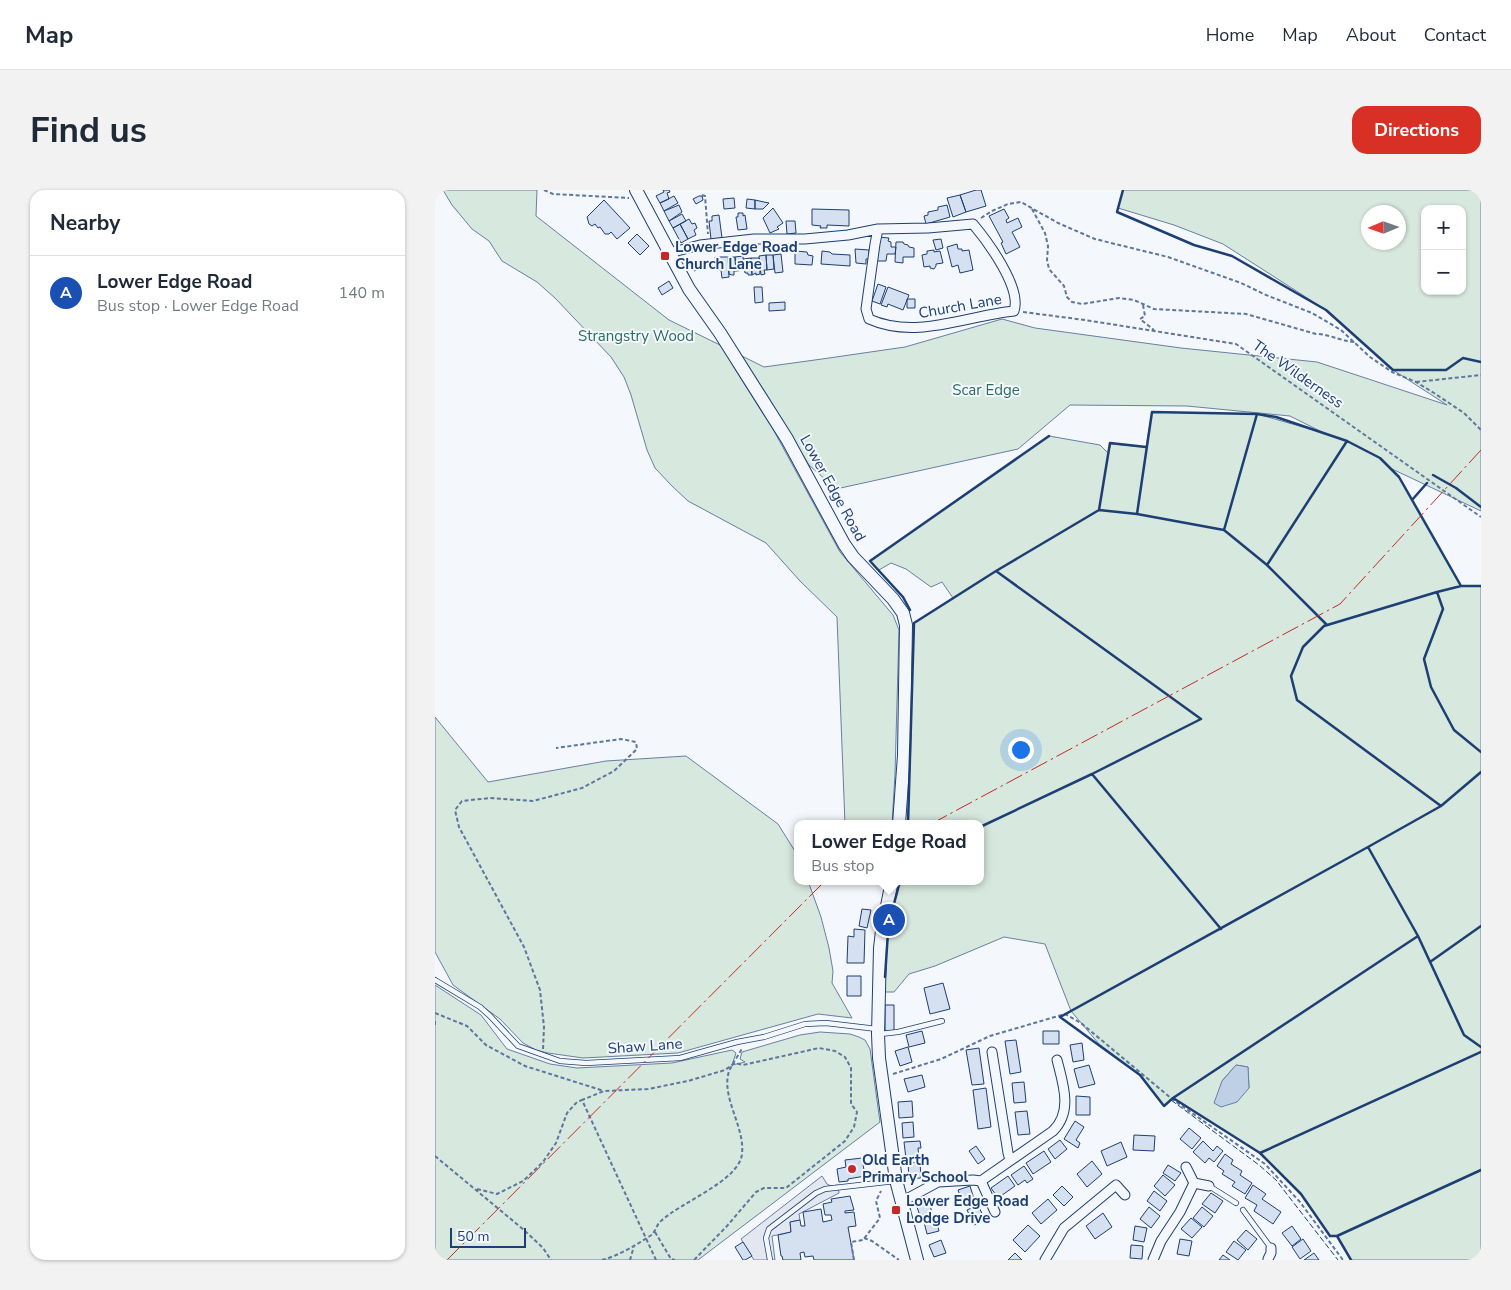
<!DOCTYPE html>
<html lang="en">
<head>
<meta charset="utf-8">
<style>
  :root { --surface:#fff; --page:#f2f2f3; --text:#1f2937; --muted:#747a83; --line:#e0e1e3; --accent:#d93025 }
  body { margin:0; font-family:"Nunito Sans",sans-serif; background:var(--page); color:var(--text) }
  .controls { position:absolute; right:15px; top:15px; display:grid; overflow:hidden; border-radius:10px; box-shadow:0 1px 4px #0004 }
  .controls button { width:45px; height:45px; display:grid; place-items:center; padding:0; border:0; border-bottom:1px solid var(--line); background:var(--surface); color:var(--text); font:25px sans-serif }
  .compass { position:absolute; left:926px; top:15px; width:45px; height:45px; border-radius:50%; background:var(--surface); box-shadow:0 1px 4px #0004; rotate:268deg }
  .scale { position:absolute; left:15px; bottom:12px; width:76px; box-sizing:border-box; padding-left:5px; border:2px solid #1d3f73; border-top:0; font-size:14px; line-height:18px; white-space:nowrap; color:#1d3f73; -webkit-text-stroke:4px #f4f7fb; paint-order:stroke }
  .you { position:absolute; left:585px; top:559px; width:18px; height:18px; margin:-12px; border:4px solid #fff; border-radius:50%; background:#1a73e8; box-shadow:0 0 0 8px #1a73e833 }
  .badge { display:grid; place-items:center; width:32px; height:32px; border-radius:50%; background:var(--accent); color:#fff; font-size:16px; font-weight:700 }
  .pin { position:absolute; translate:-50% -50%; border:2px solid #fff; box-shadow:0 1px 5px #0006 }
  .popup { position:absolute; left:359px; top:630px; width:190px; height:65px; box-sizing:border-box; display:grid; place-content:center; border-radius:10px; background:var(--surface); filter:drop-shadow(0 1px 4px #0005); font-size:16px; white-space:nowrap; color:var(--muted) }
  .popup b { font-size:19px; color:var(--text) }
  .popup::after { content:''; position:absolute; left:50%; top:100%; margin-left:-10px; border:10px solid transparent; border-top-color:var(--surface) }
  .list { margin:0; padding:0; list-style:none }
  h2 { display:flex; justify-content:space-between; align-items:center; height:65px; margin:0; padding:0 20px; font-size:21px }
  h2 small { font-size:16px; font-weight:400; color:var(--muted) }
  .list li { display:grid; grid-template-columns:32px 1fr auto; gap:15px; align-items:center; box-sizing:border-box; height:75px; padding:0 20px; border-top:1px solid var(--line) }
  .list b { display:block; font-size:19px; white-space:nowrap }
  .list p { margin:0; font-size:16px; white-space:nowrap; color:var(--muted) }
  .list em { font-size:16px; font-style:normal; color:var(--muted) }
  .map { position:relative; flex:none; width:1046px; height:1070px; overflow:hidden; border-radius:15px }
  header { display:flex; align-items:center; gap:30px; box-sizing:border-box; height:70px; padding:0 25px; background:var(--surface); border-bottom:1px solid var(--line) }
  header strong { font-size:24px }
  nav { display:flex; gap:28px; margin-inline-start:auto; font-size:18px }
  .intro { display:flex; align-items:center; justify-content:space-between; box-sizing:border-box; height:120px; padding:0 30px }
  h1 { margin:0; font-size:35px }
  .button { padding:12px 22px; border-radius:15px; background:var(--accent); color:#fff; font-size:18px; font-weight:700 }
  main { display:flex; gap:30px; padding:0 30px }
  aside { flex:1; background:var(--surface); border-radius:15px; box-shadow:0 1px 4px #0004 }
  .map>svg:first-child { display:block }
  .green { fill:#d7e8df; stroke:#687fa3; fill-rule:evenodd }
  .parking { fill:#e3e8f0; stroke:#687fa3 }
  .water { fill:#bed0e5; stroke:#687fa3 }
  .building { fill:#d5e0f0; stroke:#1d3f73 }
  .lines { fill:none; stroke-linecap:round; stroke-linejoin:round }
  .lane-casing { stroke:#1d3f73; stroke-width:6 }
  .street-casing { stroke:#1d3f73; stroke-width:11 }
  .secondary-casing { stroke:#1d3f73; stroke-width:14 }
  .path { stroke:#5e769c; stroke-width:2; stroke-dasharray:4 2.5; stroke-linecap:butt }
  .lane { stroke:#f4f7fb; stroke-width:4.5 }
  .street { stroke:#f4f7fb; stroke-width:9 }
  .secondary { stroke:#f4f7fb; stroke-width:12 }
  .fence { stroke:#1d3f73; stroke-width:1; stroke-dasharray:6 2.5; stroke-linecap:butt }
  .wall { stroke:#1d3f73; stroke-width:2.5 }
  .power { stroke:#c62828; stroke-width:1; stroke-dasharray:18 4 2.5 4; stroke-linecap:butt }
  .poi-dot { fill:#c62828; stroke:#f4f7fb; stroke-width:2 }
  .labels { text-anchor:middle; stroke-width:4; stroke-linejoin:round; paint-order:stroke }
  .poi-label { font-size:15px; font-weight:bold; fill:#1d3f73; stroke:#f4f7fb; text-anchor:start }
  .street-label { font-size:15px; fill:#1d3f73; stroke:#f4f7fb }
  .park-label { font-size:15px; fill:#2c6c60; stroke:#f4f7fb }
</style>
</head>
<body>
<header>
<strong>Map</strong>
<nav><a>Home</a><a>Map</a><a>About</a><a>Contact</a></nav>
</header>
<div class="intro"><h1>Find us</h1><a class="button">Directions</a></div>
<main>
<aside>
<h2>Nearby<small></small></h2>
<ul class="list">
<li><span class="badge" style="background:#1a4fb4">A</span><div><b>Lower Edge Road</b><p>Bus stop · Lower Edge Road</p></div><em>140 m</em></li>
</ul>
</aside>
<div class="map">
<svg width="1046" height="1070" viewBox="0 0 1046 1070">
  <rect width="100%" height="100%" fill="#f4f7fb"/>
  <path class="green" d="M8 0H102L101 26 234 130 287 156 300 179 339 241 405 362 458 425 464 440 460 584 457 634H410L402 427 365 391 331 353 253 311 236 295 220 278 212 260 196 205 189 187 176 167 120 108 102 92 67 71 54 51 37 39 17 15Z
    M688 0H1046V321L955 278 964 287 1026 396H1046V1070H916L902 1046H895L866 1004 825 963 738 908 729 916 705 885 664 854 636 821 610 754 569 747 500 776 474 784 459 802H449L453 739 465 691H545V634H473L479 433 518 408 507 392 496 397 471 379 456 373 444 380 435 371 614 246 665 255 673 263 676 254 711 257 717 222 822 224 889 243 855 226 752 216 635 215 583 259 401 299 374 275 307 166 329 177 387 169 470 157 567 129 600 138 746 158 882 172 1012 215 958 180 891 120 788 54 739 35 683 18ZM990 19H1027V101H990ZM934 22H964V52H934ZM801 875 813 877 814 898 787 891Z
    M0 527 53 592 171 571 251 566 343 634 363 666V691H373L386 727 394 758 398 781 397 793 417 828 383 824 243 863 148 868 113 863 101 860 88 853 65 829 18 795 0 762Z
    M0 795 46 825 72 859 115 874 142 878 237 873 297 860 301 863 297 875 310 872 305 869 307 862 365 845 385 842 415 844 424 847 430 850 435 859 445 932 263 1070H0Z"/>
  <path class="parking" d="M387 986 392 994 396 996 403 995 404 1003 364 1024 365 1030 355 1032 356 1042 337 1046 340 1070H319L306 1049Z"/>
  <path class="water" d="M801 875 813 877 814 898 802 912 786 917 779 913 787 891Z"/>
  <path class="building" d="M228 0H234L235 2 232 3 234 9 225 13 221 6 229 2Z
    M541 0H546L551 16 531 22 525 5Z
    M525 5 531 22 518 27 512 8Z
    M239 6 243 13 229 21 225 13Z
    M264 6H267L268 10 261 14 258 9Z
    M299 8 300 18 289 19 288 9Z
    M312 9 320 10V19L311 18Z
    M169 10 195 38 182 49 176 42 174 44H170L165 37 163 38 160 34 157 36 154 34 152 27Z
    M320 10 329 12 334 13 328 19H320Z
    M244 15 247 22 234 31 229 21Z
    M512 15 515 27 491 34 489 26 493 25V22L503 20V17Z
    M338 18 348 33 342 37 344 39 335 43 328 28Z
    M377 19 414 20V36L392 35V38H385L386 36 377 35Z
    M569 19 574 28 571 30 572 33 583 28 587 37 577 42 585 57 571 64 566 53 568 52 554 26Z
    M303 23H308V26L310 25 312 39 303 40 301 27H303Z
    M247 24 251 31 238 38 234 31Z
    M284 25 287 48 276 49 274 31H277V26Z
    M254 29 257 34 260 33 262 38 259 40 261 45 253 49 245 34Z
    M351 31H360L361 43 352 44Z
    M245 34 253 49 246 53 238 38Z
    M202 44 214 56 205 65 193 53Z
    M443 47 454 48 453 51 456 52V57H461L460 64H452L451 71H442Z
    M506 49 508 58 501 60 498 50Z
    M461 52H468L469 54 473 55 474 57 479 58V67H468V73L460 72Z
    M522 54 523 59H527V61L534 60 538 80 525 83 523 75 517 77 512 57Z
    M420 59 434 60V69H431V74L421 73Z
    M499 60V62L505 61 508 73 501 74V76L499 79 495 78V76L489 77 487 65 492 64V61Z
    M360 61 372 62 373 65 378 66 377 75 360 74Z
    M387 61 395 62 397 64 415 65V76L386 74Z
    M346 64 348 82 340 83 338 65Z
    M331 65H338L339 79 332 80Z
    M331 65 332 80H329L330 84 326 85 324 66Z
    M308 66 309 80 301 81 300 67Z
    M280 67H293L294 87 287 88 286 80H284L281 74Z
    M293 67H300L301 81H299V85H297L294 84Z
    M316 68H324L325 84 321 85V83L317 85Z
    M316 68 317 85H313V83H310L308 69Z
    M261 72 264 74 260 81 257 80Z
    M234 91 238 98 227 105 223 98Z
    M443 94 451 97 445 114 437 111Z
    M319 97H327L328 112 320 113Z
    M453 97 474 105 468 120 453 114 452 117 446 115Z
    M472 109H480V118H472Z
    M350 112V120L334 121V113Z
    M427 719 436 720 432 738 424 736Z
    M419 739 430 740 429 773H412L413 746 419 747Z
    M412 786H426V806H412Z
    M508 793 515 819 495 824 489 798Z
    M450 815H459V841H450Z
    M487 841 490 853 474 857 471 845Z
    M608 841H624V854H608Z
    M581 850 586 882 575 884 570 851Z
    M647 853 649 870 638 872 635 855Z
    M473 857 477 872 465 876 460 861Z
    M544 858 549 894 537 895 531 860Z
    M654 875 660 894 644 898 639 879Z
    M487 885 490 897 473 902 469 889Z
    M589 892 591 912 579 913 577 893Z
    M551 898 556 937 543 939 538 900Z
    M641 906 655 907V925H641Z
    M477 911 478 927 464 928 463 912Z
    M592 921 595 944 583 945 580 922Z
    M640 931 649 937 641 950 645 953 643 958 629 949Z
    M478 932 479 947 468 948 467 933Z
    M754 938 766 948 757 959 745 949Z
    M699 945 720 946 719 961 698 960Z
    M625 950 632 959 620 969 613 959Z
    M485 951 486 958H483L484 967 471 969 469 952Z
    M768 951 778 961 782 956 788 961 779 972 774 968 770 973 758 962Z
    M686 952 692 967 672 976 666 961Z
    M541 956 550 969 543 974 534 961Z
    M609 961 616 972 598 984 591 973Z
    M790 964 798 970 796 974 807 981 805 985 817 993 810 1004 797 996 800 992 787 984 789 981 782 976Z
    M427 968 430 986 413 989V991L404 992 402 979 411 977 410 970Z
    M657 971 667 984 652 997 642 984Z
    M485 972 486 988 474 989 473 973Z
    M733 975 746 983 740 991 728 983Z
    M589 976 598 989 592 993 590 990 583 995 576 985Z
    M728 985 740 995 730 1006 719 996Z
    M573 986 580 996 563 1008 556 998Z
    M818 995 831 1004 827 1009 846 1022 838 1034 819 1021 822 1015 810 1008Z
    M535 996 540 1012 529 1016 523 1000Z
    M627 996 638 1007 629 1016 618 1005Z
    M719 1001 732 1011 725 1021 712 1011Z
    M776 1003 788 1011 780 1023 767 1014Z
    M415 1006 419 1020 410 1021V1023L419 1022 421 1036 413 1037 419 1070H379L378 1066 370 1067 369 1062 365 1063 366 1070H348L347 1066H346L343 1045 356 1042 355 1032 365 1030 366 1036H370L368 1022 386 1019 388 1032 397 1030 396 1025H390L388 1014 397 1012 396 1009Z
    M492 1007 497 1022 485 1026 480 1011Z
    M613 1009 622 1020 606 1034 597 1023Z
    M543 1015 550 1030 539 1035 532 1020Z
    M714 1017 725 1026 716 1038 705 1029Z
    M767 1017 778 1026 769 1037 758 1028Z
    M668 1023 677 1037 660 1049 651 1036Z
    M500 1025 504 1041 492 1044 488 1028Z
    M756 1028 767 1037 757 1048 746 1039Z
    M593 1035 605 1046 590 1062 578 1050Z
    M700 1036 712 1038 709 1052 698 1050Z
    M857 1036 866 1049 857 1056 847 1043Z
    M811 1040 822 1049 813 1060 802 1050Z
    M745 1049 757 1051 754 1066 742 1064Z
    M868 1049 876 1061 865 1069 857 1057Z
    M506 1050 511 1063 499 1067 494 1055Z
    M799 1051 811 1060 803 1070 791 1062Z
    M308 1052 317 1066 310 1070H308L300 1057Z
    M696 1055 708 1056 707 1069 695 1068Z
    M580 1063 587 1070H573Z
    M879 1063 884 1070H869Z
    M788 1065 795 1070H784Z"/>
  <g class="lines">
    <defs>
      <path id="lane" d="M0 790 45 817 55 826 83 856 125 871 151 873 245 868 302 852 329 847 370 834 391 833 442 839
        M445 844 463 842 507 831
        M774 996 801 1013
        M808 1020 836 1058
        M335 1070 331 1048 334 1039 381 1003 390 999 460 991"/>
      <path id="street" d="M234 63 265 55 319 49H370L413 45 443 39 493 38 538 34C553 52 587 98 579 121 530 126 481 150 434 129L431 119 440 54 443 39
        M557 862 573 963 575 970
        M751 977 759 993 774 996
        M546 991 560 1022
        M466 1012 503 992 538 990 546 991 618 941C638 921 628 894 622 870
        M833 1069 836 1063V1058
        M610 1070 629 1038 681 995 690 1005
        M718 1070 726 1051 745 1022 759 993"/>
      <path id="secondary" d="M201 0 254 99 285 143 352 249 409 354 418 367 458 409 468 423 471 435 469 565 464 634
        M457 691 447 741 445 758 443 844 444 868 461 990 482 1070"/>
    </defs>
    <use href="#lane" class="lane-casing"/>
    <use href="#street" class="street-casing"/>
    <use href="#secondary" class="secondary-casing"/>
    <path class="path" d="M109 0 118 4 194 8
      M267 5 270 6 273 44
      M597 19 610 43 613 56 612 70 614 79 629 96 632 107 637 112 647 114 684 108 699 110 719 119 811 124 881 144C895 144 904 151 920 152
      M546 28 557 21 573 14 586 12 623 33 660 49 733 67 806 93 831 105 877 123 906 140 935 167 957 182 981 192 999 203 1029 223 1046 240
      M708 115 710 126 705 129 719 140
      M588 122 650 130 801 154 1046 327
      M981 192 1046 185
      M0 823 32 836 51 855 90 876 169 901
      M0 831V837
      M108 859 109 837 105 800 89 757 24 637 20 620 27 611 55 608 98 611 147 598 179 581 202 559 201 552 186 549 121 558
      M458 884 506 869 555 846 630 824 646 833 737 909 830 974 865 1012 908 1070
      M0 966 89 1040 108 1058 116 1070
      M42 999 62 1004 88 991 108 972 121 953 132 923 142 912 147 910
      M220 1042 236 1069 240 1070
      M429 1048 437 1051 464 1070
      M167 1070C183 1066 201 1055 215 1046 221 1042 221 1035 226 1031 246 1012 304 991 307 964 310 938 288 910 293 885 295 876 303 867 307 858
      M195 1070 199 1056
      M221 1070 147 910 169 901 213 899 253 891 290 880 300 873 308 875 384 858 400 861 410 867 416 878V914L422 922 419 937 410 951 351 998H329L321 1002 292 1036 259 1070
      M419 1070 416 1052 428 1050 445 1028 441 1011 446 1001"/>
    <use href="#lane" class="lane"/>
    <use href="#street" class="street"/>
    <use href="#secondary" class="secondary"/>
    <path class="fence" d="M736 910 824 975 841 990 903 1070"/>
    <path class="wall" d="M688 0 682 22 759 55 797 66 891 120 958 180H1011L1028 168 1046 172
      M998 285 1021 298 1046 317
      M977 310 992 293
      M664 320 675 253 711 257
      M702 324 717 222 822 224
      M789 340 822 224 841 227 912 251
      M832 375 912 251 945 268 964 287 1026 396
      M561 381 664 320 702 324 789 340 832 375 891 434
      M1046 396H1026L1002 402 889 436 868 457 856 486 862 510 1006 616 933 657 983 746 1029 845 1046 857
      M1002 402 1008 419 989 469 996 497 1019 540 1046 562
      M475 420 468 407 435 371 614 246
      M1006 616 1046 582
      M473 634 479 433 561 381 766 529 657 584 786 739
      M545 637 657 584
      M456 725 465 691
      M995 772 1046 736
      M450 787 453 742
      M738 908 983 746
      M825 963 738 908 729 916 705 885 625 827 933 657
      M902 1046 1046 980
      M916 1070 902 1046H895L866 1004 825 963 1046 862"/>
    <path class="power" d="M496 634 905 414 1046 260
      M12 1070 390 691"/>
  </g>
  <g class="poi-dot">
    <rect x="225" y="61" width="10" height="10" rx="2.5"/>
    <circle cx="417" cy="979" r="5"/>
    <rect x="456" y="1015" width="10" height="10" rx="2.5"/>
  </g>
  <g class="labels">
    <g class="poi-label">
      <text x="240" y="62">Lower Edge Road<tspan x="240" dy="17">Church Lane</tspan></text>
      <text x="427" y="975">Old Earth<tspan x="427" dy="17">Primary School</tspan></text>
      <text x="471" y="1016">Lower Edge Road<tspan x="471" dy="17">Lodge Drive</tspan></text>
    </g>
    <g class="street-label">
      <text transform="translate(525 116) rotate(-10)" y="5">Church Lane</text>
      <text transform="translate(863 184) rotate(35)" y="5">The Wilderness</text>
      <text transform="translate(398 298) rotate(61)" y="5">Lower Edge Road</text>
      <text transform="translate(210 856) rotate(-4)" y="5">Shaw Lane</text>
    </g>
    <g class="park-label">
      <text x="201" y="151">Strangstry Wood</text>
      <text x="551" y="205">Scar Edge</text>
    </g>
  </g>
</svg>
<div class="controls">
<button>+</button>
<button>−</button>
</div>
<svg class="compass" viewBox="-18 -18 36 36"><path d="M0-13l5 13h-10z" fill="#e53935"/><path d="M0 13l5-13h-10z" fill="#747a83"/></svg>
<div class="scale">50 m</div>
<div class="you"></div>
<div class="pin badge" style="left:454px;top:730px;background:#1a4fb4">A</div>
<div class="popup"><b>Lower Edge Road</b>Bus stop</div>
</div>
</main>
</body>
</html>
